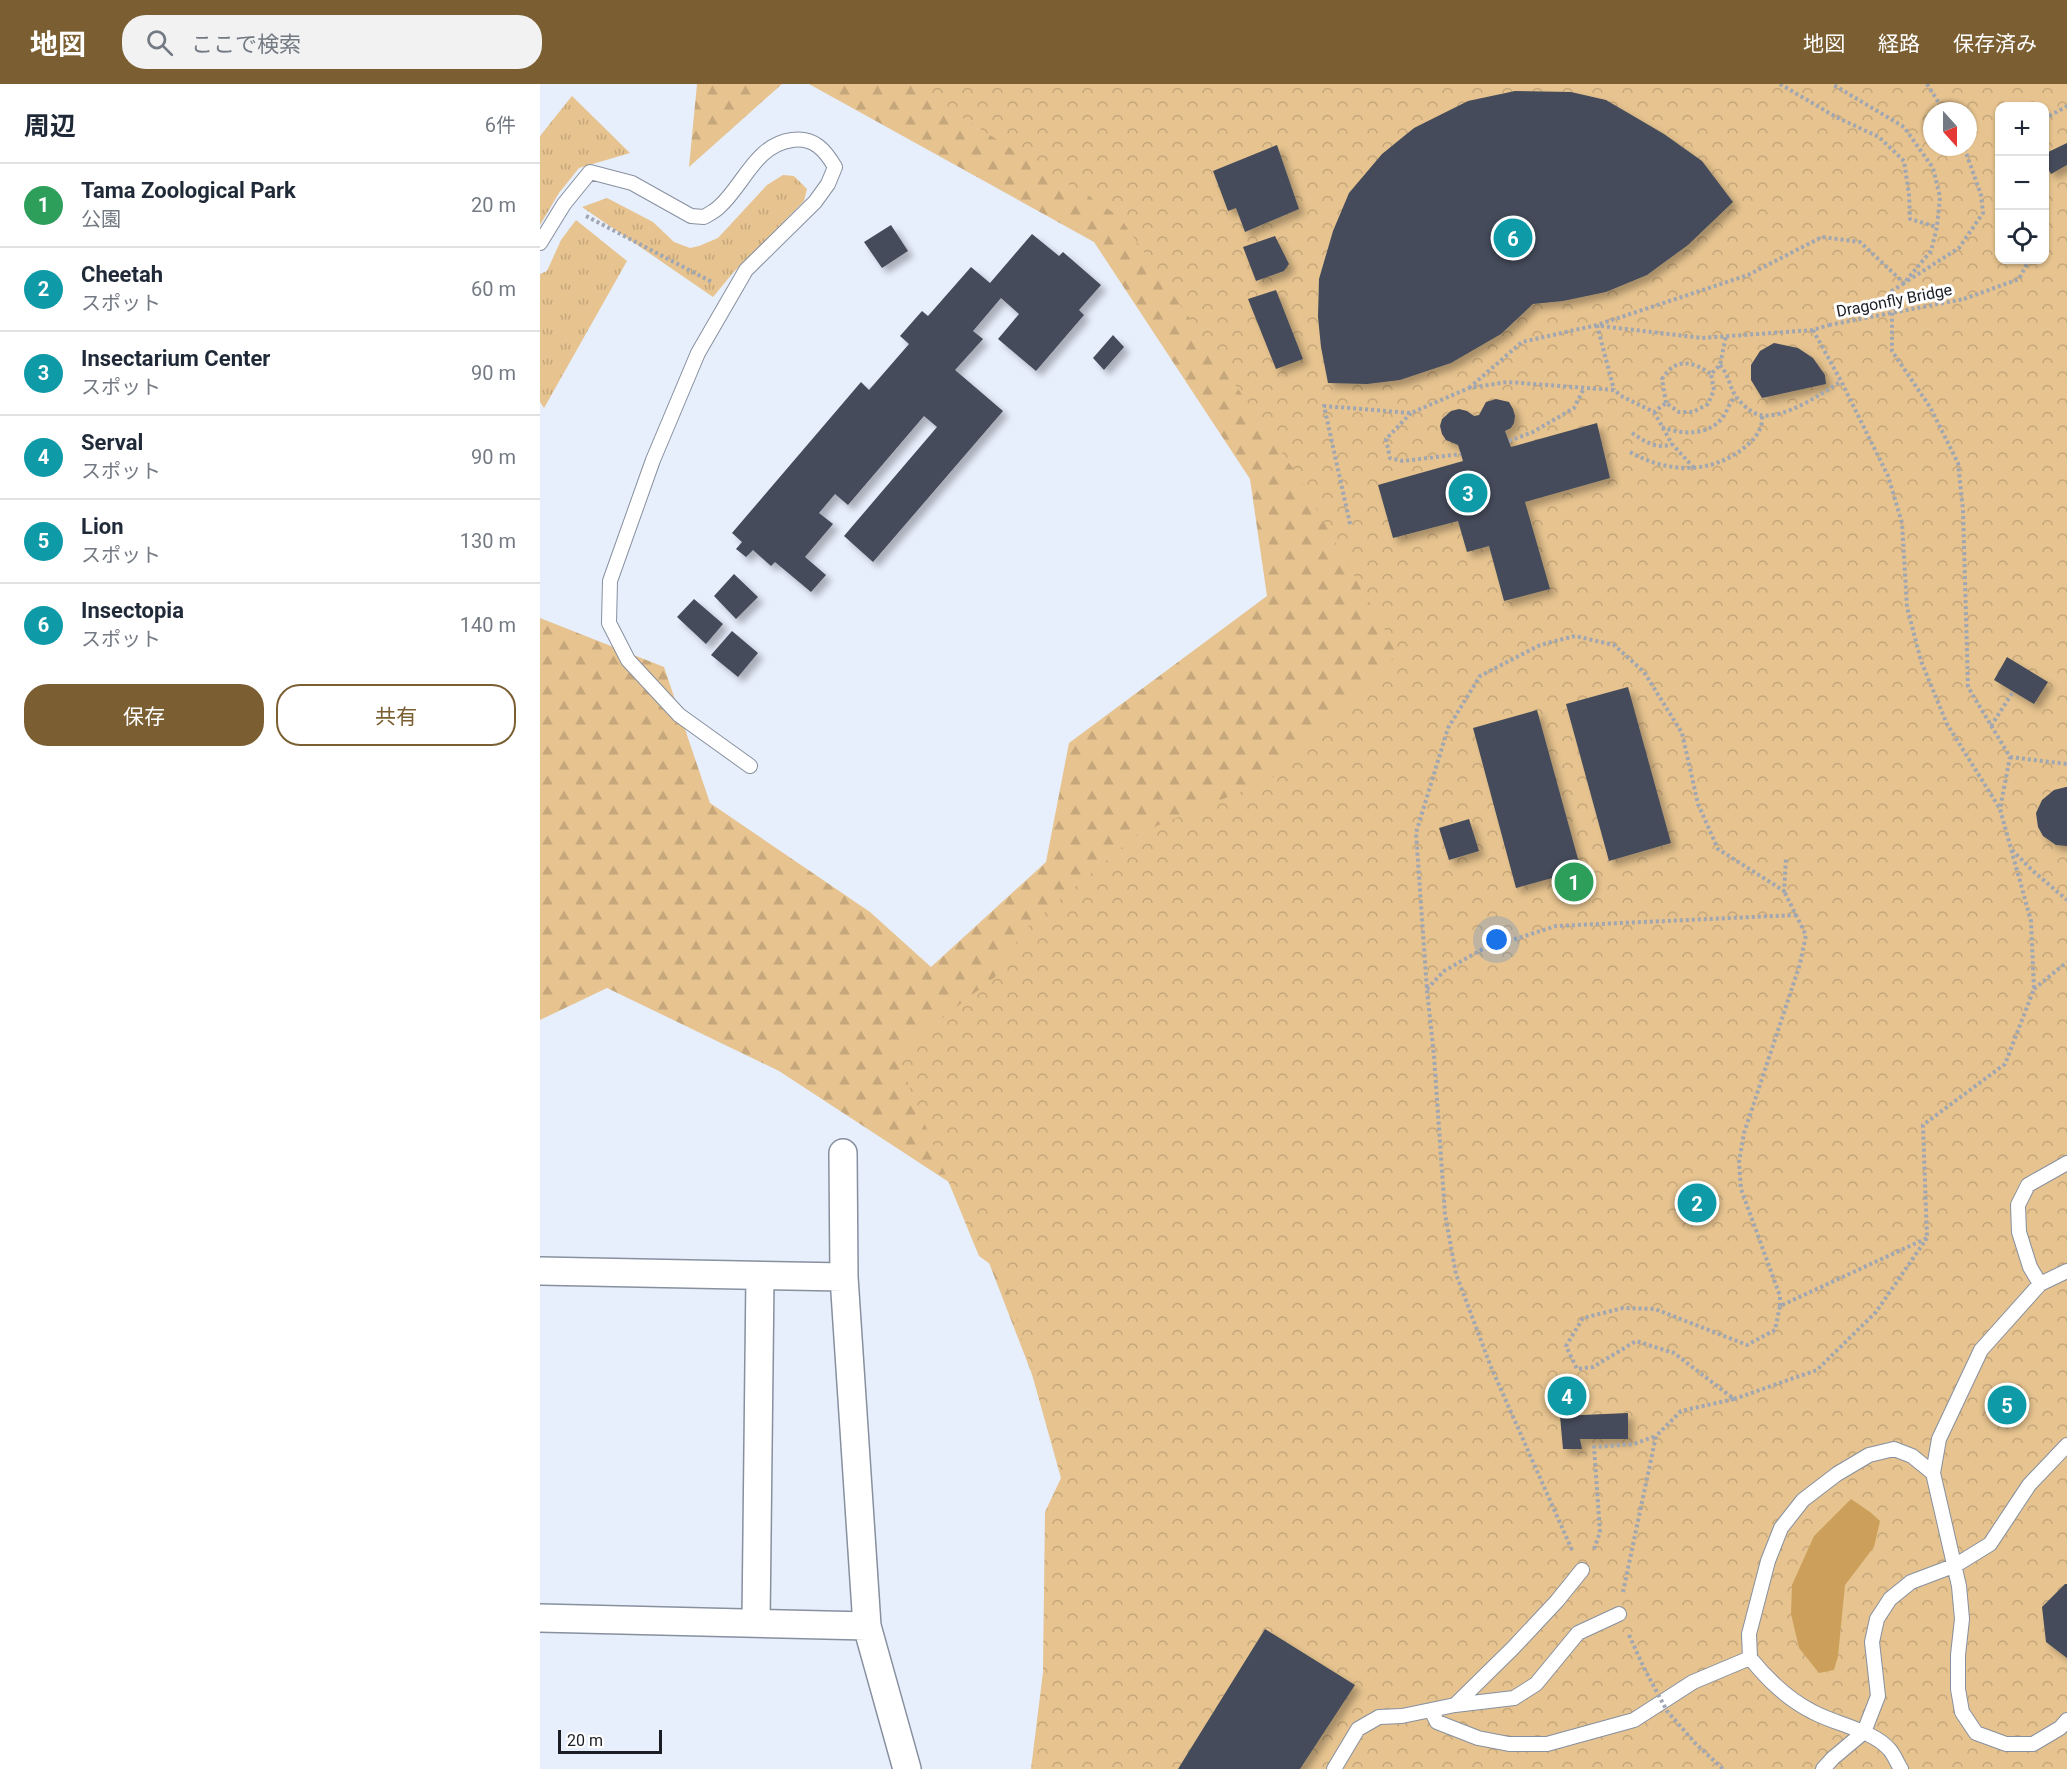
<!DOCTYPE html>
<html lang="ja">
<head>
<meta charset="utf-8">
<style>
  :root { --surface:#fff; --page:#f2f2f3; --text:#1f2937; --muted:#747a83; --line:#e0e1e3; --accent:#7b5f32 }
  body { margin:0; font-family:Roboto,"Noto Sans JP",sans-serif; background:var(--page); color:var(--text) }
  .controls { position:absolute; right:18px; top:18px; display:grid; overflow:hidden; border-radius:12px; box-shadow:0 2px 4px #0004 }
  .controls button { width:54px; height:54px; display:grid; place-items:center; padding:0; border:0; border-bottom:2px solid var(--line); background:var(--surface); color:var(--text); font:30px sans-serif }
  .compass { position:absolute; left:1383px; top:18px; width:54px; height:54px; border-radius:50%; background:var(--surface); box-shadow:0 2px 4px #0004; rotate:159deg }
  .scale { position:absolute; left:18px; bottom:15px; width:104px; box-sizing:border-box; padding-left:6px; border:3px solid #1a1d23; border-top:0; font-size:16px; line-height:21px; white-space:nowrap; color:#1a1d23; -webkit-text-stroke:4px #fff; paint-order:stroke }
  .you { position:absolute; left:957px; top:856px; width:21px; height:21px; margin:-15px; border:4px solid #fff; border-radius:50%; background:#1a73e8; box-shadow:0 0 0 9px #1a73e833 }
  .badge { display:grid; place-items:center; width:39px; height:39px; border-radius:50%; background:var(--accent); color:#fff; font-size:20px; font-weight:700 }
  .pin { position:absolute; translate:-50% -50%; border:3px solid #fff; box-shadow:0 2px 6px #0006 }
  .list { margin:0; padding:0; list-style:none }
  h2 { display:flex; justify-content:space-between; align-items:center; height:78px; margin:0; padding:0 24px; font-size:26px }
  h2 small { font-size:20px; font-weight:400; color:var(--muted) }
  .list li { display:grid; grid-template-columns:39px 1fr auto; gap:18px; align-items:center; box-sizing:border-box; height:84px; padding:0 24px; border-top:2px solid var(--line) }
  .list b { display:block; font-size:22px; white-space:nowrap }
  .list p { margin:0; font-size:20px; white-space:nowrap; color:var(--muted) }
  .list em { font-size:20px; font-style:normal; color:var(--muted) }
  .actions { display:flex; gap:12px; padding:18px 24px }
  .actions a { flex:1; padding:14px 0; border:2px solid var(--accent); border-radius:24px; text-align:center; font-size:21px; color:var(--accent) }
  .actions .main { background:var(--accent); color:#fff }
  .icon { flex:none; width:33px; height:33px; fill:none; stroke:currentColor; stroke-width:2; stroke-linecap:round; stroke-linejoin:round }
  .map { position:relative; flex:none; width:1527px; height:1685px; overflow:hidden }
  header { display:flex; align-items:center; gap:36px; box-sizing:border-box; height:84px; padding:0 30px; background:var(--accent); color:#fff }
  header strong { font-size:28px }
  nav { display:flex; gap:33px; margin-inline-start:auto; font-size:21px }
  .search { width:420px; height:54px; background:var(--page); display:flex; align-items:center; gap:15px; box-sizing:border-box; padding:0 21px; border-radius:24px; color:var(--muted); font-size:22px }
  main { display:flex }
  aside { flex:1; background:var(--surface) }
  .map>svg:first-child { display:block }
  .grass { fill:url(#grass-tufts) }
  .forest { fill:url(#forest-firs) }
  .park { fill:url(#park-crowns); fill-rule:evenodd }
  .water { fill:#cca05a }
  .building { fill:#444c5a; filter:url(#shadow) }
  .lines { fill:none; stroke-linecap:round; stroke-linejoin:round }
  .service-casing { stroke:#87909f; stroke-width:16 }
  .minor-casing { stroke:#87909f; stroke-width:30 }
  .path { stroke:#a1a7b2; stroke-width:4; stroke-dasharray:3 3; stroke-linecap:butt }
  .service { stroke:#fff; stroke-width:14 }
  .minor { stroke:#fff; stroke-width:27 }
  .path-bridge { stroke:#a1a7b2; stroke-width:4; stroke-dasharray:3 3; stroke-linecap:butt }
  .labels { text-anchor:middle; stroke-width:6; stroke-linejoin:round; paint-order:stroke }
  .street-label { font-size:16px; fill:#1a1d23; stroke:#fff }
</style>
</head>
<body>
<header>
<strong>地図</strong>
<div class="search"><svg class="icon" aria-label="search" viewBox="0 0 24 24"><circle cx="10" cy="10" r="6"/><path d="M15 15l6 6"/></svg>ここで検索</div>
<nav><a>地図</a><a>経路</a><a>保存済み</a></nav>
</header>
<main>
<aside>
<h2>周辺<small>6件</small></h2>
<ul class="list">
<li><span class="badge" style="background:#2e9e5b">1</span><div><b>Tama Zoological Park</b><p>公園</p></div><em>20 m</em></li>
<li><span class="badge" style="background:#0f9aa8">2</span><div><b>Cheetah</b><p>スポット</p></div><em>60 m</em></li>
<li><span class="badge" style="background:#0f9aa8">3</span><div><b>Insectarium Center</b><p>スポット</p></div><em>90 m</em></li>
<li><span class="badge" style="background:#0f9aa8">4</span><div><b>Serval</b><p>スポット</p></div><em>90 m</em></li>
<li><span class="badge" style="background:#0f9aa8">5</span><div><b>Lion</b><p>スポット</p></div><em>130 m</em></li>
<li><span class="badge" style="background:#0f9aa8">6</span><div><b>Insectopia</b><p>スポット</p></div><em>140 m</em></li>
</ul>
<div class="actions"><a class="main">保存</a><a>共有</a></div>
</aside>
<div class="map">
<svg width="1527" height="1685" viewBox="0 0 1527 1685">
  <defs>
    <pattern id="grass-tufts" width="24" height="20" patternUnits="userSpaceOnUse" patternTransform="scale(1.5)"><rect width="24" height="20" fill="#e6c38f"/><path d="M3 7l-1-3M5 7V3M7 7l1-3M15 17l-1-3M17 17v-4M19 17l1-3" fill="none" stroke="#c5a77b"/></pattern>
    <pattern id="forest-firs" width="22" height="20" patternUnits="userSpaceOnUse" patternTransform="scale(1.5)"><rect width="22" height="20" fill="#e6c38f"/><path d="M5 1l3.5 6h-7zM16 11l3.5 6h-7z" fill="#c5a77b"/></pattern>
    <pattern id="park-crowns" width="20" height="18" patternUnits="userSpaceOnUse" patternTransform="scale(1.5)"><rect width="20" height="18" fill="#e6c38f"/><path d="M2 6a3 3 0 1 1 6 0M12 15a3 3 0 1 1 6 0" fill="none" stroke="#c5a77b"/></pattern>
    <filter id="shadow"><feDropShadow dx="5.5" dy="5.5" stdDeviation="3" flood-color="#0004"/></filter>
  </defs>
  <rect width="100%" height="100%" fill="#e7eefc"/>
  <path class="grass" d="M32 12 90 69 39 84 19 109 0 141V52Z
    M243 91 254 92 267 105 264 117 192 190 173 213 42 123 67 114 113 138 134 158 150 164 159 162 178 154 227 101Z
    M36 136 87 177 4 324 0 318V190L7 187 21 156Z"/>
  <path class="forest" d="M157 0H242L149 83Z
    M269 0H862L950 537 535 1402 421 1106 239 987 67 904 0 936V534L124 583 170 719 330 828 391 883 506 778 529 659 727 512 710 395 554 158Z"/>
  <path class="park" d="M384 0H1527V1685H491L503 1588 505 1428 521 1394 464 1190 439 1172 356 970 455 893 484 846 599 749 730 696 858 569 756 389 579 132 378 6ZM1460 22H1504V176H1460ZM1392 27H1428V63H1392Z"/>
  <path class="water" d="M1311 1415 1330 1428 1340 1437 1334 1463 1305 1501 1298 1572 1294 1586 1279 1589 1259 1564 1251 1530 1252 1501 1274 1452Z"/>
  <path class="building" d="M975 7 1031 8 1066 16 1124 50 1162 77 1193 118 1148 161 1107 191 1066 208 1023 217 993 220 961 250 911 279 860 296 827 300 788 299 781 263 778 233 779 195 793 147 809 109 842 70 874 44 928 17Z
    M1527 59V81L1511 90 1504 78V70Z
    M737 61 759 125 705 148 696 124 688 127 673 87Z
    M351 141 368 167 342 184 324 158Z
    M492 150 519 172 523 168 561 201 539 226 544 231 496 287 458 255 479 230 461 214 433 247 443 255 415 286 463 327 333 478 304 452 397 343 384 332 308 421 295 410 279 429 293 440 265 473 286 491 271 508 235 478 231 482 213 466 206 473 196 465 202 458 192 449 321 298 329 306 369 260 360 252 382 227 388 232 431 183 450 199Z
    M735 152 749 180 744 187 716 197 703 163Z
    M736 206 763 275 736 285 708 215Z
    M573 251 584 263 564 286 553 274Z
    M1234 259 1258 264 1273 274 1285 291 1286 300 1222 314 1211 296V281L1220 267Z
    M956 315 969 318 973 325 975 332 974 339 971 344 965 347 971 363 1057 339 1070 394 985 418 1010 505 964 517 949 462 927 468 918 437 853 454 838 401 923 377 918 361 906 356 902 350 900 342 902 335 911 327 919 325 927 327 934 332 939 331 946 318Z
    M194 490 218 513 196 535 174 512Z
    M154 515 183 540 166 560 137 533Z
    M192 547 218 569 198 593 171 571Z
    M1467 573 1508 598 1494 620 1454 596Z
    M1088 603 1131 759 1069 777 1026 620Z
    M997 626 1041 786 976 804 933 644Z
    M1526 703H1527V762L1516 761 1503 752 1498 743 1496 729 1502 716 1514 706Z
    M929 735 939 767 909 776 899 744Z
    M1088 1329V1355H1040L1042 1365H1023L1020 1332Z
    M1525 1500H1527V1574L1506 1558 1502 1523Z
    M725 1545 815 1601 760 1685H638Z"/>
  <g class="lines">
    <defs>
      <path id="service" d="M0 159 24 120 50 88 92 99 151 132 164 133C169 130 175 127 179 123 204 101 215 61 252 56 274 53 285 66 295 83L288 100 275 118 206 186 158 269 113 376 70 497 69 539 88 576 139 631 210 682
        M1527 1187 1500 1200 1441 1266 1399 1355 1393 1389 1419 1502 1422 1535 1418 1571V1605L1422 1628 1436 1649 1466 1660H1493L1520 1644 1527 1636
        M1500 1200 1490 1183 1479 1148 1478 1121 1488 1101 1527 1079
        M1210 1574 1209 1550 1228 1477 1241 1444 1263 1416 1297 1390 1329 1371 1354 1365 1372 1372 1393 1389
        M915 1621 974 1614 996 1600 1038 1549 1079 1530
        M891 1626 897 1638 938 1654 969 1660H1007L1094 1636 1153 1598 1210 1574C1228 1596 1247 1615 1273 1628 1295 1640 1332 1646 1349 1665 1354 1670 1357 1679 1361 1685
        M794 1685 818 1645 839 1633 862 1632 915 1621 973 1564 1017 1517 1042 1486
        M1283 1685 1293 1674 1324 1648 1338 1612 1332 1558 1337 1535 1350 1515 1371 1498 1416 1481 1450 1460 1489 1401 1527 1361"/>
      <path id="minor" d="M303 1069 304 1193 327 1542 367 1685
        M0 1187 304 1193
        M0 1534 327 1542
        M216 1538 220 1192"/>
    </defs>
    <use href="#service" class="service-casing"/>
    <use href="#minor" class="minor-casing"/>
    <path class="path" d="M1240 0 1296 33 1339 53 1364 77 1369 110 1370 135 1397 143
      M1387 0 1404 27
      M1504 35 1527 22
      M46 132 172 198
      M1504 138V142
      M1424 215 1479 195 1489 176
      M1057 241 1074 306
      M1061 242 1162 254 1273 246 1289 241
      M1273 246 1301 297 1348 392 1362 439 1367 523 1381 577 1407 640 1460 725
      M1180 281C1190 292 1189 304 1197 314 1203 321 1211 329 1220 331 1243 336 1282 310 1301 297
      M929 304 982 258 1057 241 1208 191 1282 153 1320 158 1364 199 1419 164 1443 129 1441 111 1424 63
      M1126 319 1122 295C1136 273 1152 277 1171 290
      M1114 328 1132 360 1154 384
      M871 329 846 355 850 374 863 377 921 370
      M1122 343C1142 351 1169 352 1183 333 1188 326 1189 318 1196 313
      M1092 349C1104 357 1117 366 1132 360
      M969 357 993 348 1034 324 1044 304
      M1090 368C1127 389 1171 391 1205 363 1215 355 1223 345 1222 332
      M810 440 784 322 871 329 929 304 967 298 1074 306 1083 313 1114 328 1126 319 1139 328H1153L1168 320 1174 306 1171 290 1180 281 1186 252
      M1451 642 1473 608
      M1470 673 1527 680
      M1472 766 1493 787 1527 816
      M887 905 904 887 941 866 1016 842 1256 831
      M1494 905 1527 878
      M1240 1222V1212L1201 1105 1199 1078 1204 1049 1260 880 1266 851 1244 807
      M1194 1315 1277 1286 1336 1228 1387 1154
      M1054 1465 1060 1448 1054 1363 1094 1360 1116 1352
      M1032 1466 951 1283 916 1190 905 1130 894 972 887 906 876 749 908 644 940 592 1000 561 1035 552 1074 561 1104 588 1142 649 1158 720 1178 765 1244 807 1246 775
      M1083 1508 1116 1352 1141 1327 1194 1315 1134 1269 1096 1257 1053 1283 1037 1285 1026 1262 1043 1234 1083 1224 1115 1225 1207 1261 1235 1246 1240 1222 1387 1154 1383 1041 1465 980 1494 905 1491 837 1460 725 1470 673 1428 603 1423 426 1418 379 1390 323 1352 267V207L1364 199 1391 167 1397 143 1400 113 1393 84 1364 43 1292 0
      M1089 1551 1104 1584"/>
    <use href="#service" class="service"/>
    <use href="#minor" class="minor"/>
    <path class="path-bridge" d="M1289 241 1424 215
      M1104 1584 1127 1627 1156 1660 1183 1685"/>
  </g>
  <g class="labels">
    <g class="street-label">
      <text transform="translate(1354 216) rotate(-11)" y="6">Dragonfly Bridge</text>
    </g>
  </g>
</svg>
<div class="controls">
<button>+</button>
<button>−</button>
<button><svg class="icon" aria-label="locate" viewBox="0 0 24 24"><circle cx="12" cy="12" r="6"/><path d="M12 2v4M12 18v4M2 12h4M18 12h4"/></svg></button>
</div>
<svg class="compass" viewBox="-18 -18 36 36"><path d="M0-13l5 13h-10z" fill="#e53935"/><path d="M0 13l5-13h-10z" fill="#747a83"/></svg>
<div class="scale">20 m</div>
<div class="you"></div>
<div class="pin badge" style="left:1034px;top:798px;background:#2e9e5b">1</div>
<div class="pin badge" style="left:1157px;top:1119px;background:#0f9aa8">2</div>
<div class="pin badge" style="left:928px;top:409px;background:#0f9aa8">3</div>
<div class="pin badge" style="left:1027px;top:1312px;background:#0f9aa8">4</div>
<div class="pin badge" style="left:1467px;top:1321px;background:#0f9aa8">5</div>
<div class="pin badge" style="left:973px;top:154px;background:#0f9aa8">6</div>
</div>
</main>
</body>
</html>
